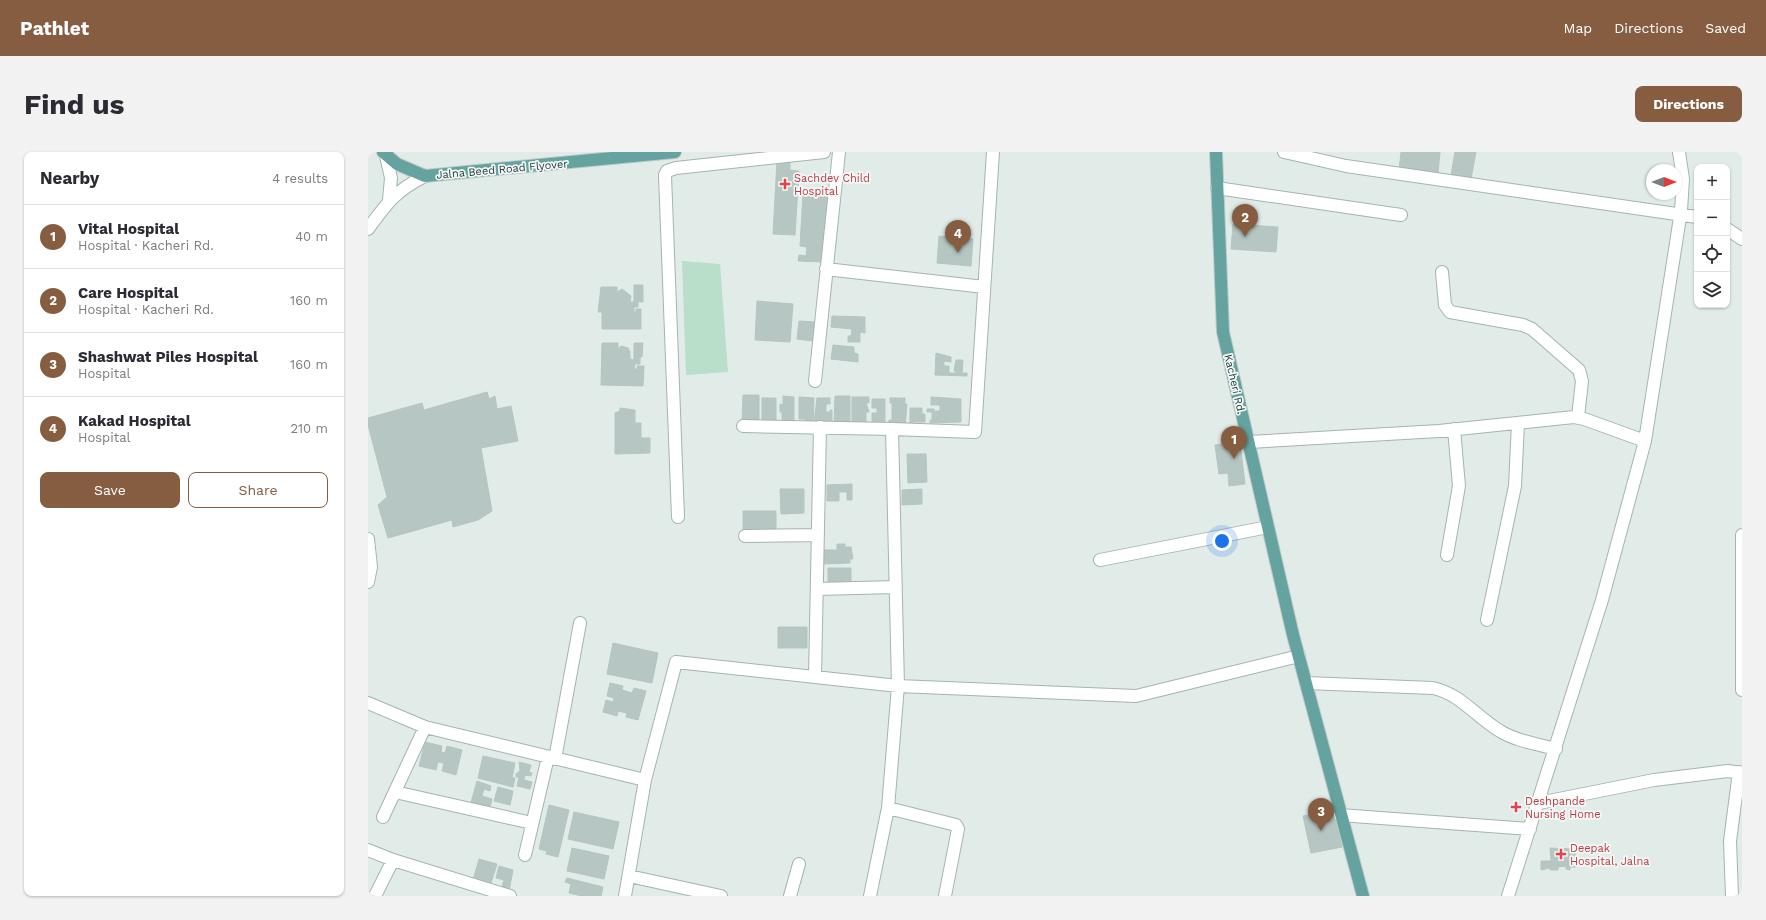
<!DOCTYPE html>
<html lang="en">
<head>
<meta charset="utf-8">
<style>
  :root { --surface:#fff; --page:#f2f2f3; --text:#2b2b33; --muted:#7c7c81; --line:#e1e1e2; --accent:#875d42 }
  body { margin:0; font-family:"Work Sans",sans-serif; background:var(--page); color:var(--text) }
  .controls { position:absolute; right:12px; top:12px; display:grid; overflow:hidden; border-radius:8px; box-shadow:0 1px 3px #0004 }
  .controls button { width:36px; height:36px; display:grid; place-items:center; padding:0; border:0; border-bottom:1px solid var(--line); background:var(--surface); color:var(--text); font:20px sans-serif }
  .compass { position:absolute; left:1278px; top:12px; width:36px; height:36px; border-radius:50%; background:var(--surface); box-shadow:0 1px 3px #0004; rotate:90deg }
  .you { position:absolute; left:854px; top:389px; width:14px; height:14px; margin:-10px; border:3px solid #fff; border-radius:50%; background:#1a73e8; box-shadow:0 0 0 6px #1a73e833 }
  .badge { display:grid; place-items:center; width:26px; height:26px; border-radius:50%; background:var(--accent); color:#fff; font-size:13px; font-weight:700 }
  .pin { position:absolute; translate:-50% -33px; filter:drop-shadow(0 1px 2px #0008) }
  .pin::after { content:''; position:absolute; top:21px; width:14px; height:12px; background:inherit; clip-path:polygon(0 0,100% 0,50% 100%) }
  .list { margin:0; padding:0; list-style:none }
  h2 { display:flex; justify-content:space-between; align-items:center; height:52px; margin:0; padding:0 16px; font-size:17px }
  h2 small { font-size:13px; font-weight:400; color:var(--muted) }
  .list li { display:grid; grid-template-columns:26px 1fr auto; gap:12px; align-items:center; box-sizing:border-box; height:64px; padding:0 16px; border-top:1px solid var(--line) }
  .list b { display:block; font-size:15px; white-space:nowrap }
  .list p { margin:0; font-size:13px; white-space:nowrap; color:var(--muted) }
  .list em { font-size:13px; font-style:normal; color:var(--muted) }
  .actions { display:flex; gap:8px; padding:12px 16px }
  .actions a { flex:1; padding:9px 0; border:1px solid var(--accent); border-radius:8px; text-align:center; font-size:14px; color:var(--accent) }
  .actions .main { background:var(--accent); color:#fff }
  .icon { flex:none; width:22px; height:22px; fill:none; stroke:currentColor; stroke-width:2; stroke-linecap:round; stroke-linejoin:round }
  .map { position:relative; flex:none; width:1374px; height:744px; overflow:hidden; border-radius:8px }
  header { display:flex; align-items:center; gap:24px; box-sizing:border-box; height:56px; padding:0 20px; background:var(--accent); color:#fff }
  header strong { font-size:19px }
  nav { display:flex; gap:22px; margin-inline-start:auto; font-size:14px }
  .intro { display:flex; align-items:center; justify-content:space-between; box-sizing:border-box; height:96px; padding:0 24px }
  h1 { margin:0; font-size:28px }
  .button { padding:10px 18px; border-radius:8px; background:var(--accent); color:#fff; font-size:14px; font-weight:700 }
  main { display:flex; gap:24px; padding:0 24px }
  aside { flex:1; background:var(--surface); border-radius:8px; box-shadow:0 1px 3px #0004 }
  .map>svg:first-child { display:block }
  .green { fill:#b9deca }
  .building { fill:#b6c7c3; stroke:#b3c6c2 }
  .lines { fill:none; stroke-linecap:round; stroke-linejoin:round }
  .minor-casing { stroke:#a4b4b1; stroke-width:14 }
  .major-casing { stroke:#c1c9c8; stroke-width:14 }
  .minor { stroke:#fff; stroke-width:12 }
  .major { stroke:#64a39f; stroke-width:12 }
  .health-dot { fill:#e0444e; stroke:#f1f8f6; stroke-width:1.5 }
  .labels { text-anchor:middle; stroke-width:3.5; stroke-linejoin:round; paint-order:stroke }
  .street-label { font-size:11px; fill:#213d3b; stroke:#f1f8f6 }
  .health-label { font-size:11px; fill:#be3a42; stroke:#f1f8f6; text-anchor:start }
</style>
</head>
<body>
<header>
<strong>Pathlet</strong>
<nav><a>Map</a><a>Directions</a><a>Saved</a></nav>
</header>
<div class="intro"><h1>Find us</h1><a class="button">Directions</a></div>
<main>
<aside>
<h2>Nearby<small>4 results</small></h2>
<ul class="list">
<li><span class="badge">1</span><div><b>Vital Hospital</b><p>Hospital · Kacheri Rd.</p></div><em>40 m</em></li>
<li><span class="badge">2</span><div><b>Care Hospital</b><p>Hospital · Kacheri Rd.</p></div><em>160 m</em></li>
<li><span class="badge">3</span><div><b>Shashwat Piles Hospital</b><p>Hospital</p></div><em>160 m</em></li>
<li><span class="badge">4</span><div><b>Kakad Hospital</b><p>Hospital</p></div><em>210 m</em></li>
</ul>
<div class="actions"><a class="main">Save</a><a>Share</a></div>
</aside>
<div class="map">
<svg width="1374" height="744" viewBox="0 0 1374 744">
  <rect width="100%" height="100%" fill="#e1ece9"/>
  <path class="green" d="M314 109 352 112 360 220 318 223Z"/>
  <path class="building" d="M1033 0H1072L1070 22 1031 18Z
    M1087 0H1108L1103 27 1083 23Z
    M409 8 422 9V18L431 19 427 83 405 82Z
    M435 41 459 42 455 110 430 109 431 103 438 104 439 95 432 94Z
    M865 72 910 75 908 100 863 97Z
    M571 84 605 87 603 114 569 111Z
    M266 133H275V150H270V155H266V160H268V157H273V177H234V160H230L233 135H249V140L254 137 263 144 262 150H266Z
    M389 149 425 152 422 190 387 188Z
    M464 164 497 165V181L492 180V190H480V184H483L484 177 463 175Z
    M431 169 447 170 445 189 429 187Z
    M234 191H250V197L253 194 260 196 262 200V207L266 208V191H275L274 205H272V212H267L266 217H269V214H276L275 234 233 233Z
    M465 193 486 195V201L490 202V210L463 207Z
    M568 201 583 205V210L576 209V214H581V221H588V219H586L588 208H595L594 221H599V224L567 223Z
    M119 240 121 247 127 244 129 257 143 254 150 289 113 296 124 359 110 368 85 375 84 368 20 386 10 353 19 345 0 273V266L54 251 56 258Z
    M375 243H391V272H385V268L374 270Z
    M415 244 426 245V272H414V260H412V252L415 253Z
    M467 244H482V272H466Z
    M431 245 446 246 445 272H439L437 267H431Z
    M484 245H501V251H498L501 260H498V270H501V274H484Z
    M563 245 593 247V270L562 271V268H564V260H559V257H566V259H572V253H563Z
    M394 246H408V271H394Z
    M449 246H462V252H458V260H462V258H464V270H446Z
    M522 246H537V252H539L537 275 521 274V268H524V251H522Z
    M504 247H517V274H504V261H509V256H504Z
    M252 256 267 258V271H273V286H282V301L247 302V261L252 259Z
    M542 256H554V262H557V270H546V274H542Z
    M872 290 877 332 861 334 860 321 851 322 847 293Z
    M539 302H558L559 330 540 331Z
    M484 332V348H479V340H471V349H459V333Z
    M412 337H436V361L413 362Z
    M554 337V352L534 353V338Z
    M375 359H408V382H375Z
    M469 392H477V395H483L485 407H482V411L455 412V398H469Z
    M460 416H483V431L460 432Z
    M410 475H439V496H410Z
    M245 491 290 501 284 531 239 522Z
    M242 531 255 534 254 538 264 541 266 536 278 539 270 568 258 565 259 561 250 559 249 564 235 560 238 548 245 550 246 546 239 544Z
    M57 590 74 594 73 600 77 601 79 594 94 598 88 623 74 619 76 611 70 610 68 618 51 614Z
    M115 604 147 611 144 626H147L145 635 110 626Z
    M151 610 163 613 161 620 164 621 163 624 157 623 156 628 164 630 162 637 149 634 151 625H148V622L152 619Z
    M109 629 123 634 122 639 116 637 114 644 124 647 121 659 102 654Z
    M130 635 145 639 142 653 126 649Z
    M181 653 201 658 190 705 178 702 179 699 171 697Z
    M967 658 974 695 943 701 935 664Z
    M206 660 251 670 245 697 200 687Z
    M204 696 241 704 236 727 199 719Z
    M1182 696 1207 697 1208 715H1202V718L1198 717V714L1190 715V718H1182V716L1173 718V709H1183Z
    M111 707 129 712 122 734 105 728Z
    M131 714 145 718 141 739 133 737 136 728 128 726Z
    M199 726 235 735 233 744H214L201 741 203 732 197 730Z"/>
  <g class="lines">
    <defs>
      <path id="minor" d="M916 0 978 14 1329 65
        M18 4 23 26 21 48
        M849 36 1033 63
        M0 77C19 51 27 39 57 24
        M1359 77 1374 87
        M458 117 616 135
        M1074 120 1077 153 1082 160 1155 173 1164 177 1211 218 1214 229 1210 265
        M447 229 471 0
        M375 274 524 277
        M881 290 1071 279 1206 265 1216 267 1277 289
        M310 365 297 23 299 19 308 16 456 0
        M1374 383V538
        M377 384 450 383
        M0 387 3 415 0 430
        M1079 403 1091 334 1086 277
        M732 408 900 375
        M449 437 528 435
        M1119 468 1147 334 1150 271
        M447 525 452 275
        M938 531 1065 536C1093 542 1108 565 1132 579 1148 589 1169 592 1188 597
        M0 551 57 575 277 628 257 744
        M187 607 212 471
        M277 628 308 510 530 534 768 544 931 504
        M27 640 164 671
        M1171 651 1286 628 1360 619 1374 621
        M520 656 588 673 590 677 577 744
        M972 663 1162 677
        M15 665 57 575
        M0 698 25 708 142 744
        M157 703 180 605
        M261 724 353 744
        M7 744 25 708
        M422 744 431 712
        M502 744 520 656 530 534 524 277 607 280 625 0
        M1140 744 1234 448 1277 289 1313 59 1315 27 1311 0
        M1364 744 1362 689 1371 620"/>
      <path id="major" d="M15 0 29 12 57 24 307 0
        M848 0 855 180 925 483 995 744"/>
    </defs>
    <use href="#minor" class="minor-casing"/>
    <use href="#major" class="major-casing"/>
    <use href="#minor" class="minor"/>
    <use href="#major" class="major"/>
  </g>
  <g class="health-dot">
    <path d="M415 26h4v4h4v4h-4v4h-4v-4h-4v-4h4z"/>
    <path d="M1146 649h4v4h4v4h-4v4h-4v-4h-4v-4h4z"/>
    <path d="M1191 696h4v4h4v4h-4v4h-4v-4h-4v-4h4z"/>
  </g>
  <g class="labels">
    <g class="street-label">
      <text transform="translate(134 17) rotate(-5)" y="4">Jalna Beed Road Flyover</text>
      <text transform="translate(867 232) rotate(77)" y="4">Kacheri Rd.</text>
    </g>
    <g class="health-label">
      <text x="426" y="30">Sachdev Child<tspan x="426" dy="13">Hospital</tspan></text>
      <text x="1157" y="653">Deshpande<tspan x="1157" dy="13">Nursing Home</tspan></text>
      <text x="1202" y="700">Deepak<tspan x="1202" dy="13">Hospital, Jalna</tspan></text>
    </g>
  </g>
</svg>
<div class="controls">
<button>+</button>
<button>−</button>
<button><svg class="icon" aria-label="locate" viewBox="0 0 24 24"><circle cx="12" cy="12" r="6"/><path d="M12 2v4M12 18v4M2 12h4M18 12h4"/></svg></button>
<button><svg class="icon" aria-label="layers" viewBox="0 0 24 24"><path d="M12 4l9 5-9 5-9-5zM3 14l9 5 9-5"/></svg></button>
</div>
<svg class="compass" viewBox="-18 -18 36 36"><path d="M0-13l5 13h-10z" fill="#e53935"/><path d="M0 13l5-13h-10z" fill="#7c7c81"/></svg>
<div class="you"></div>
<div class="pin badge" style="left:866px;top:307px">1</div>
<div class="pin badge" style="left:877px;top:85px">2</div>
<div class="pin badge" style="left:953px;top:679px">3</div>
<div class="pin badge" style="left:590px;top:101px">4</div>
</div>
</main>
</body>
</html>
